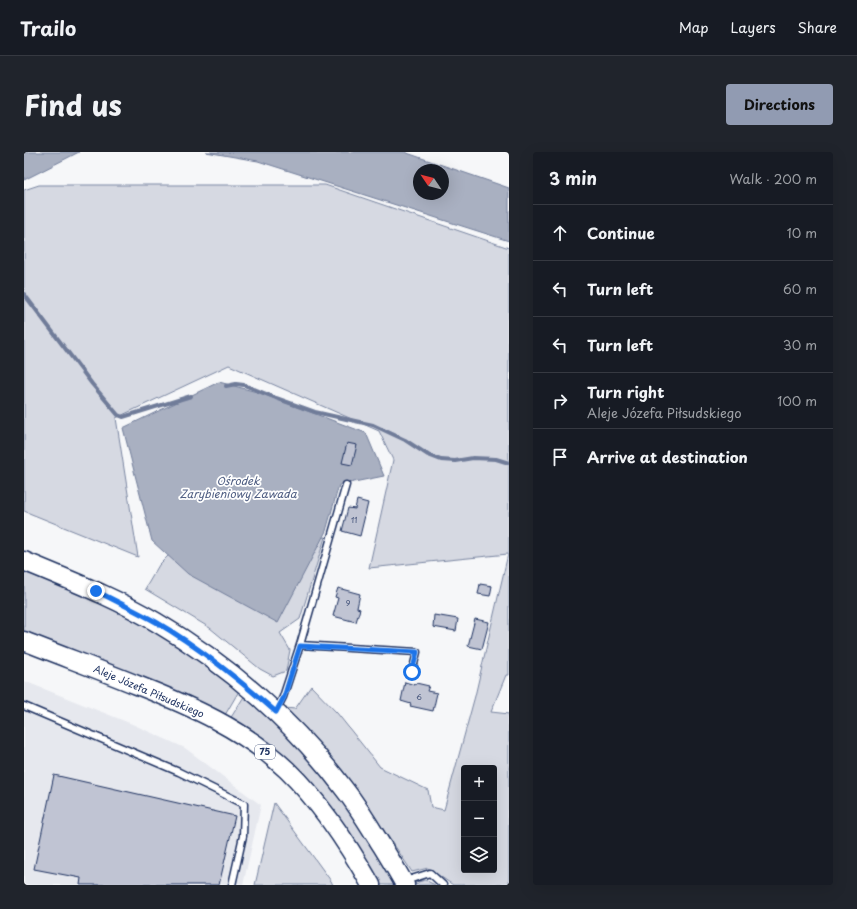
<!DOCTYPE html>
<html lang="en">
<head>
<meta charset="utf-8">
<style>
  :root { --surface:#171b24; --page:#20242c; --text:#f1f3f6; --muted:#9ea1a6; --line:#363941; --accent:#919bb2 }
  body { margin:0; font-family:"Playpen Sans",sans-serif; background:var(--page); color:var(--text) }
  .controls { position:absolute; right:12px; bottom:12px; display:grid; overflow:hidden; border-radius:4px; box-shadow:0 4px 16px #0002 }
  .controls button { width:36px; height:36px; display:grid; place-items:center; padding:0; border:0; border-bottom:1px solid var(--line); background:var(--surface); color:var(--text); font:20px sans-serif }
  .compass { position:absolute; left:389px; top:12px; width:36px; height:36px; border-radius:50%; background:var(--surface); box-shadow:0 4px 16px #0002; rotate:305deg }
  .stop { position:absolute; width:12px; height:12px; margin:-9px; border:3px solid #1a73e8; border-radius:50%; background:#fff }
  .stop.end { background:#1a73e8; border-color:#fff; box-shadow:0 1px 4px #0008 }
  .list { margin:0; padding:0; list-style:none }
  h2 { display:flex; justify-content:space-between; align-items:center; height:52px; margin:0; padding:0 16px; font-size:17px }
  h2 small { font-size:13px; font-weight:400; color:var(--muted) }
  .list li { display:grid; grid-template-columns:26px 1fr auto; gap:12px; align-items:center; box-sizing:border-box; height:56px; padding:0 16px; border-top:1px solid var(--line) }
  .list b { display:block; font-size:15px; white-space:nowrap }
  .list p { margin:0; font-size:13px; white-space:nowrap; color:var(--muted) }
  .list em { font-size:13px; font-style:normal; color:var(--muted) }
  .icon { flex:none; width:22px; height:22px; fill:none; stroke:currentColor; stroke-width:2; stroke-linecap:round; stroke-linejoin:round }
  .map { position:relative; flex:none; width:485px; height:733px; overflow:hidden; border-radius:4px }
  header { display:flex; align-items:center; gap:24px; box-sizing:border-box; height:56px; padding:0 20px; background:var(--surface); border-bottom:1px solid var(--line) }
  header strong { font-size:19px }
  nav { display:flex; gap:22px; margin-inline-start:auto; font-size:14px }
  .intro { display:flex; align-items:center; justify-content:space-between; box-sizing:border-box; height:96px; padding:0 24px }
  h1 { margin:0; font-size:28px }
  .button { padding:10px 18px; border-radius:4px; background:var(--accent); color:#111; font-size:14px; font-weight:700 }
  main { display:flex; gap:24px; padding:0 24px }
  aside { flex:1; background:var(--surface); border-radius:4px; box-shadow:0 4px 16px #0002 }
  .map>svg:first-child { display:block }
  .built { fill:#e6e8ee }
  .green { fill:#d6d9e2; stroke:#7884a0; fill-rule:evenodd }
  .water { fill:#a9b0c1; stroke:#707c99; fill-rule:evenodd }
  .lines { fill:none; stroke-linecap:round; stroke-linejoin:round }
  .stream { stroke:#707c99; stroke-width:4 }
  .building { fill:#c0c4d3; stroke:#1b2f5e }
  .service-casing { stroke:#1b2f5e; stroke-width:9 }
  .primary-casing { stroke:#1b2f5e; stroke-width:21 }
  .service { stroke:#fff; stroke-width:6 }
  .primary { stroke:#fff; stroke-width:18 }
  .route { stroke:#1a73e8; stroke-width:5 }
  .labels { text-anchor:middle; stroke-width:3.5; stroke-linejoin:round; paint-order:stroke }
  .number-label { font-size:8px; fill:#44547b }
  .shield { fill:#fff; stroke:#5f6d8e; stroke-width:1 }
  .shield-label { font-size:9px; font-weight:bold; fill:#1b2f5e }
  .street-label { font-size:10px; fill:#1b2f5e; stroke:#fff }
  .water-label { font-size:11px; font-style:italic; fill:#4d5c81; stroke:#fff }
</style>
</head>
<body>
<header>
<strong>Trailo</strong>
<nav><a>Map</a><a>Layers</a><a>Share</a></nav>
</header>
<div class="intro"><h1>Find us</h1><a class="button">Directions</a></div>
<main>
<div class="map">
<svg width="485" height="733" viewBox="0 0 485 733">
  <rect width="100%" height="100%" fill="#f6f7f9"/>
  <filter id="ink" filterUnits="userSpaceOnUse"><feTurbulence type="fractalNoise" baseFrequency=".025" numOctaves="2"/><feDisplacementMap in="SourceGraphic" scale="8" xChannelSelector="R" yChannelSelector="G"/><feConvolveMatrix kernelMatrix="1 2 1 2 8 2 1 2 1" color-interpolation-filters="sRGB"/></filter>
  <g filter="url(#ink)">
    <path class="built" d="M0 529 108 572 161 596 237 653 219 733H0Z"/>
    <path class="green" d="M15 33H301L485 96V523H482L467 560 485 562V733H429L404 716 388 720C351 661 305 609 261 556L271 557 287 534 313 561 356 615 404 638 407 655 420 658 451 544 484 402 345 416 369 308 355 279 205 213 92 266 114 405 0 359V38ZM440 616H470V718H440Z
      M301 385 276 467 256 481 266 498 262 519 249 524 236 517 186 476 121 437 135 413 154 394 265 391Z
      M0 420C41 435 82 451 120 472 154 491 185 515 215 539L201 563 0 481Z
      M221 543C246 568 273 592 296 619 325 654 348 694 372 733H356L206 567Z
      M250 651 307 729 309 733H231Z
      M401 728 411 733H392L391 731Z"/>
    <path class="water" d="M0 0H55L0 28Z
      M182 0H380L485 36V89L234 9ZM395 18H419V42H395Z
      M195 230 233 240 342 281 360 324 315 333 302 379 254 471 164 422 128 389 99 276Z"/>
    <g class="lines">
      <path class="stream" d="M0 142 68 232 94 263 99 265 167 244
        M202 234 212 232 220 233 252 246 291 260 349 273 381 288 404 303 417 308 431 309 449 306 472 307 485 311"/>
    </g>
    <path class="building" d="M323 291 333 293 328 313 318 311Z
      M333 348 344 351 336 384 318 379 324 356 331 357Z
      M456 432 468 434 466 444 454 442Z
      M314 436 336 442 333 456 336 457 332 470 309 464 314 446 311 445Z
      M410 463 434 467 432 479 409 475Z
      M451 467 465 470 458 497 444 494Z
      M381 530 391 533 392 531 405 534 403 539 413 541 409 559 386 554 387 552 377 549Z
      M30 623 211 664 195 733H56L57 726 10 717Z"/>
    <g class="lines">
      <defs>
        <path id="service" d="M276 493 393 500 388 520
          M0 554 155 620 220 652 219 684 208 733
          M252 559 259 545 276 493 322 333
          M381 729 406 721 419 733"/>
        <path id="primary" d="M0 409C45 428 90 445 132 470 205 513 271 571 321 638 335 656 346 675 358 694 366 707 374 720 381 733
          M0 489C38 504 76 518 113 533 167 554 221 578 263 618 297 651 324 692 347 733"/>
      </defs>
      <use href="#service" class="service-casing"/>
      <use href="#primary" class="primary-casing"/>
      <use href="#service" class="service"/>
      <use href="#primary" class="primary"/>
    </g>
  </g>
  <g class="lines" filter="url(#ink)">
    <path class="route" d="M72 439C92 449 112 459 132 470 175 495 214 527 252 560L260 545 276 494 393 500 388 520"/>
  </g>
  <g class="labels">
    <g class="number-label">
      <text x="330" y="371">11</text>
      <text x="324" y="454">9</text>
      <text x="395" y="548">6</text>
    </g>
    <rect class="shield" x="231" y="593" width="20" height="14" rx="3"/>
    <g class="shield-label">
      <text x="241" y="603">75</text>
    </g>
    <g class="street-label">
      <text transform="translate(125 539) rotate(23)" y="4">Aleje Józefa Piłsudskiego</text>
    </g>
    <g class="water-label">
      <text x="214" y="333">Ośrodek<tspan x="214" dy="13">Zarybieniowy Zawada</tspan></text>
    </g>
  </g>
</svg>
<div class="controls">
<button>+</button>
<button>−</button>
<button><svg class="icon" aria-label="layers" viewBox="0 0 24 24"><path d="M12 4l9 5-9 5-9-5zM3 14l9 5 9-5"/></svg></button>
</div>
<svg class="compass" viewBox="-18 -18 36 36"><path d="M0-13l5 13h-10z" fill="#e53935"/><path d="M0 13l5-13h-10z" fill="#9ea1a6"/></svg>
<div class="stop" style="left:388px;top:520px"></div>
<div class="stop end" style="left:72px;top:439px"></div>
</div>
<aside>
<h2>3 min<small>Walk · 200 m</small></h2>
<ul class="list">
<li><svg class="icon" aria-label="ahead" viewBox="0 0 24 24"><path d="M12 20V5M6 11l6-6 6 6"/></svg><div><b>Continue</b></div><em>10 m</em></li>
<li><svg class="icon" aria-label="left" viewBox="0 0 24 24"><path d="M17 20v-9H6M10 6l-5 5 5 5"/></svg><div><b>Turn left</b></div><em>60 m</em></li>
<li><svg class="icon" aria-label="left" viewBox="0 0 24 24"><path d="M17 20v-9H6M10 6l-5 5 5 5"/></svg><div><b>Turn left</b></div><em>30 m</em></li>
<li><svg class="icon" aria-label="right" viewBox="0 0 24 24"><path d="M7 20v-9h11M14 6l5 5-5 5"/></svg><div><b>Turn right</b><p>Aleje Józefa Piłsudskiego</p></div><em>100 m</em></li>
<li><svg class="icon" aria-label="arrive" viewBox="0 0 24 24"><path d="M6 21V4h12l-3 4 3 4H6"/></svg><div><b>Arrive at destination</b></div></li>
</ul>
</aside>
</main>
</body>
</html>
